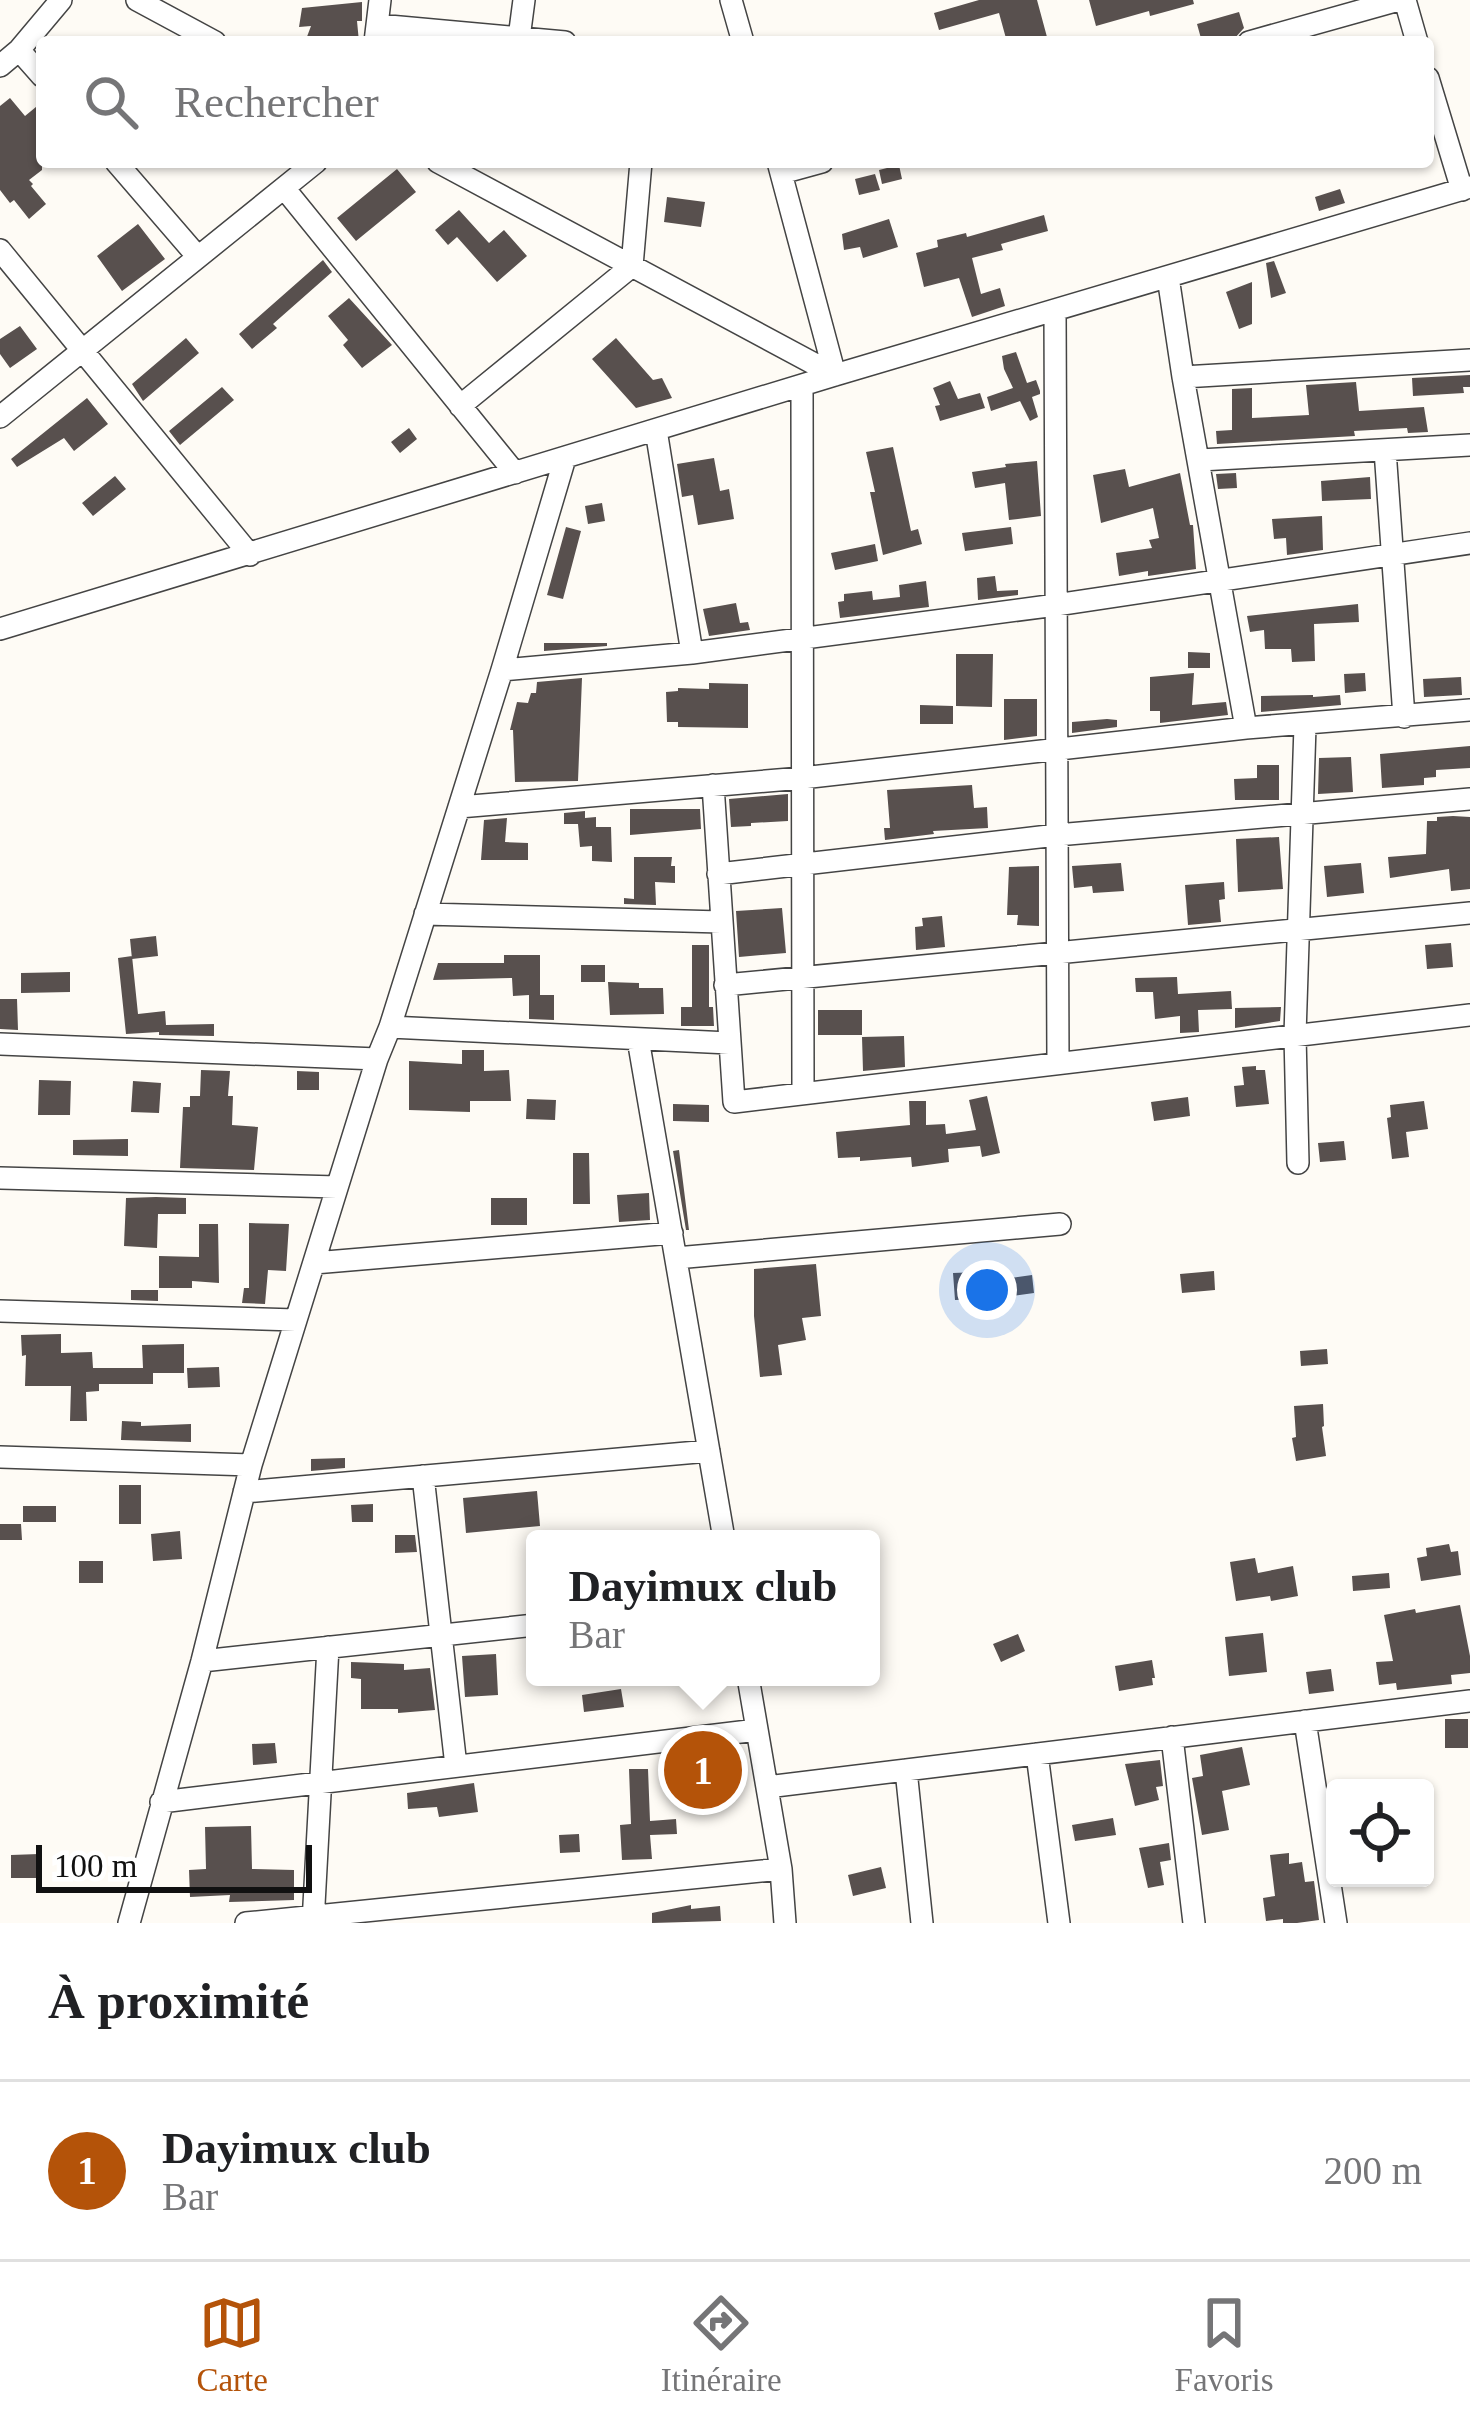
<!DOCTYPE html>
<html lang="fr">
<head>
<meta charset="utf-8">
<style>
  :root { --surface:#fff; --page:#f2f2f2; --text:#202124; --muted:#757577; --line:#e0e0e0; --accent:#b45309 }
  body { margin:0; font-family:"Times New Roman",serif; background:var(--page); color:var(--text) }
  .controls { position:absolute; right:36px; bottom:36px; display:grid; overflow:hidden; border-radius:12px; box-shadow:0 3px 9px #0004 }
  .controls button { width:108px; height:108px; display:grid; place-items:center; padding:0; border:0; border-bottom:3px solid var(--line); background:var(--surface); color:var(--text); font:60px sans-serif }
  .scale { position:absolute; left:36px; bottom:30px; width:276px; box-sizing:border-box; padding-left:12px; border:6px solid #111; border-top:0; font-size:33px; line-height:42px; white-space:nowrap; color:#111; -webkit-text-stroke:9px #fff; paint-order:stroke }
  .you { position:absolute; left:987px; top:1290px; width:42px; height:42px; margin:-30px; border:9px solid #fff; border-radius:50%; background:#1a73e8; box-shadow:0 0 0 18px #1a73e833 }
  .badge { display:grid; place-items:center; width:78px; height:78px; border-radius:50%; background:var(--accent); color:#fff; font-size:39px; font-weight:700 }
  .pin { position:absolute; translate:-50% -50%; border:6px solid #fff; box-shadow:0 3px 12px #0006 }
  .popup { position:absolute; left:526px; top:1530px; width:354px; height:156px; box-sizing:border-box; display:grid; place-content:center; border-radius:12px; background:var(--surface); filter:drop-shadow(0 3px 9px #0005); font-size:39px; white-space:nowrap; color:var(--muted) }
  .popup b { font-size:45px; color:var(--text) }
  .popup::after { content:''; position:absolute; left:50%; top:100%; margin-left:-24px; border:24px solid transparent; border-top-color:var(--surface) }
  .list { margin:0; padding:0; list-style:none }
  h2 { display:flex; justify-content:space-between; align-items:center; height:156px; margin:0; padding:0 48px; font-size:51px }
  h2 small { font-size:39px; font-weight:400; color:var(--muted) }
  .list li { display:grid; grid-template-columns:78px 1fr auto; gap:36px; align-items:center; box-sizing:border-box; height:180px; padding:0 48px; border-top:3px solid var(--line) }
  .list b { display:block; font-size:45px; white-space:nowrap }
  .list p { margin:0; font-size:39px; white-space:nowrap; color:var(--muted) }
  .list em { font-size:39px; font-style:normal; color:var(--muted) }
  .icon { flex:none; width:66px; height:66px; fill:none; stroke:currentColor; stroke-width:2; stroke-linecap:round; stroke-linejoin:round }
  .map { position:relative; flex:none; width:1470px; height:1923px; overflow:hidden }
  .search { position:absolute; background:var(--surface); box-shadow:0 3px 9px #0004; left:36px; right:36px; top:36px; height:132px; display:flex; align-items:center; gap:30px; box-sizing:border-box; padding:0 42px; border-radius:12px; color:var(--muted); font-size:45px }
  .sheet { height:336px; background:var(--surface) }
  nav { display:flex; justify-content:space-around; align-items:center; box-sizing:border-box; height:168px; border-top:3px solid var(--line); background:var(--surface); font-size:33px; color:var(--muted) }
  nav a { display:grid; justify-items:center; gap:6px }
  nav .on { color:var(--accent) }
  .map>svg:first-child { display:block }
  .building { fill:#58504e }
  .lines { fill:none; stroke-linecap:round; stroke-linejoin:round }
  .minor-casing { stroke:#444; stroke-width:24 }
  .minor { stroke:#fff; stroke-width:21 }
</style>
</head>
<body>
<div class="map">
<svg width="1470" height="1923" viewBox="0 0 1470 1923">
  <rect width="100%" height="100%" fill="#fefbf5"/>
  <path class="building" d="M979 0H1037L1047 37 1030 42H1007L999 13 939 30 934 13Z
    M1089 0H1193L1194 4 1150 16 1149 11 1096 26Z
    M362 2V21H357L359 42H305L311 26 299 27 302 8Z
    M1239 12 1244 28 1234 39 1202 42 1197 24Z
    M10 98 25 116 42 102V170L29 180 33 184 31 186 46 204 29 219 14 200 10 203 0 190V106Z
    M899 165 902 179 882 184 879 170Z
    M397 169 416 192 356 241 337 218Z
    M875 174 880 190 859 195 855 179Z
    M1340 189 1345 203 1319 211 1315 197Z
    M667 197 705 202 701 227 664 222Z
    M459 210 489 243 504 230 527 256 497 282 457 237 448 245 435 230Z
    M1044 215 1048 231 1001 244 1003 250 972 258 981 294 1000 288 1005 306 972 317 959 278 924 287 916 253 938 247 937 240 966 233 967 237Z
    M889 219 898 247 863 258 860 247 844 250 842 234Z
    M138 224 165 259 122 291 97 256Z
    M323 260 332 272 273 324 277 328 252 349 239 334Z
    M1274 261 1286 293 1271 298 1266 263Z
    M1252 282V324L1239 329 1226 292Z
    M349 298 392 345 362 368 343 345 348 340 328 316Z
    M20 326 37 349 10 368 0 354V339Z
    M186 338 199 353 143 401 132 384Z
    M616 338 653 380 662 378 672 398 636 408 592 359Z
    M1016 352 1027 383 1036 380 1040 391V394L1032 397 1038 417 1030 421 1020 401 991 411 987 397 1013 388 1004 369 1002 356Z
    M1470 375V387H1463L1464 393 1413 396 1412 378Z
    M950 381 958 399 980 393 985 408 940 421 935 406 940 405 933 388Z
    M1356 382 1359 411 1424 407 1428 432 1408 433 1407 428 1354 431 1355 436 1217 444 1216 431 1232 430V389L1252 388V418L1309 415 1306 385Z
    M222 387 234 400 180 445 169 431Z
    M87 398 108 424 74 451 64 438 17 467 11 459Z
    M409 428 417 439 400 453 391 442Z
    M893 447 911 531 918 529 922 544 883 555 870 492H875L866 452Z
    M714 458 720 491 729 489 734 519 698 525 693 495 682 497 677 464Z
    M1037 461 1041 516 1009 520 1005 483 975 488 972 472 1006 467 1005 464Z
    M1125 469 1129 487 1180 473 1190 525H1193L1196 569 1148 576V571L1119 576 1116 553 1152 548 1149 540 1159 538 1153 508 1101 523 1093 475Z
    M1236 473 1237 488 1218 489 1216 474Z
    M115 476 126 489 93 516 82 503Z
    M1370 477 1371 499 1322 501 1321 481Z
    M602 503 605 521 588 524 585 506Z
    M1322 516 1323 550 1287 555 1286 538 1274 539 1272 519Z
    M566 527 581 531 563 599 547 595Z
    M1011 527 1013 544 965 551 962 533Z
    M875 544 878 561 835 570 831 553Z
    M995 576 997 591 1018 590V595L978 600 977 578Z
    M926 581 929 607 840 618 838 602 844 601V594L872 591 873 600 900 597 899 585Z
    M736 603 740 623 748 622 750 630 709 636 703 609Z
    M1358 604 1359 622 1314 624 1315 661 1292 662 1291 649H1265L1264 630 1250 632 1247 616Z
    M544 643H607V646L544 651Z
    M1188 652 1210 653V668H1188Z
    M956 654H993L992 707 956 706Z
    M1194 673 1192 705 1226 702 1228 715 1160 723V711H1150V677Z
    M1365 673 1366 691 1345 693 1344 674Z
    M1461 677 1462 695 1424 697 1423 679Z
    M582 678 578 781 515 782 513 730H510L517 702 528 703 531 693H536L537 682Z
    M709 683 748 684V728L678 727V722H667L666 692 678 691V688L709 689Z
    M1313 695V697L1340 695 1341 705 1261 712V696Z
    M1004 699H1037V736L1004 740Z
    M920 705 953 706V724H920Z
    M1107 719 1117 720V727L1072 733V722Z
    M1470 746V768L1436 770V777L1424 778V785L1382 788 1380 754Z
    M1351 757 1353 792 1318 794 1319 758Z
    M1257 765H1279V800H1235L1234 779 1257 778Z
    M972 785 974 808 987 807 988 828 933 831 934 834 885 840 884 828H890L887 790Z
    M788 794V821L751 823V826L731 827 729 799Z
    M630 809H700L701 829 630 835Z
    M585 811V818L596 817V827H611L612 862 592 861V846L580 847 578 824H564V813Z
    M1453 816 1470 817V889L1451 891 1449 869 1390 878 1388 857 1426 854 1427 821H1437V817Z
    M507 818 505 842 528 843V860H481L484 820Z
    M1279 837 1283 889 1238 892 1236 839Z
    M634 857H672L671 866H675V883L655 882 656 905 624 904V898L634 899Z
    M1121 863 1124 891 1093 893 1092 886 1074 888 1072 866Z
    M1361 863 1364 893 1327 897 1324 866Z
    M1039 866V926L1017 925 1018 915H1007L1009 867Z
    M1224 882 1225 899 1219 900 1221 922 1188 925 1185 885Z
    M782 908 786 953 739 957 736 911Z
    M942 916 945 947 916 950 915 927 923 926 922 918Z
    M156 936 158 956 132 959 130 939Z
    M1451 943 1453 967 1427 969 1425 945Z
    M692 945H709V1007H713L714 1026H681V1007H692Z
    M504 955H540V995H554V1020L529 1019V995L513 996 512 978 433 980 438 963H504Z
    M132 956 138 1014 165 1011 166 1025 214 1024V1036L159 1035V1032L126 1034 118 958Z
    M581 965H605V982H581Z
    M70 972V992L21 993V973Z
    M1177 977 1178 994 1231 991 1232 1009 1198 1010 1199 1032 1180 1033V1016L1155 1019 1153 992H1136L1135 978Z
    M608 982 639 983V988H663L664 1014 610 1015Z
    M0 999H17L18 1030 0 1029Z
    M1281 1007 1280 1021 1235 1028V1008Z
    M818 1010H862V1035H818Z
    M904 1036 905 1067 863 1071 862 1037Z
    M462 1050H484V1071L509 1070 511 1101H470V1112L409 1110V1061L462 1064Z
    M1256 1066V1070H1265L1269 1104 1236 1107 1234 1086 1244 1085 1242 1067Z
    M201 1070 230 1071 228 1096H233L232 1125 258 1127 254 1170 180 1168 183 1107H190V1096H200Z
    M297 1071 319 1072V1090H297Z
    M39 1080 71 1081 70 1115H38Z
    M133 1081 161 1083 159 1113 131 1112Z
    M987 1096 1000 1153 982 1157 980 1146 948 1149 949 1162 912 1167 911 1157 860 1161V1157L838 1158 836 1132 910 1125 909 1101H926V1125L945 1124 946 1134 976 1130 969 1100Z
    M1188 1097 1190 1116 1154 1121 1151 1102Z
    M527 1099 556 1100 555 1120 526 1119Z
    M1424 1101 1428 1129 1406 1132 1409 1157 1392 1159 1387 1118 1391 1117 1390 1105Z
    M673 1104 709 1105V1122L673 1121Z
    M128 1139V1156L73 1155V1140Z
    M1344 1141 1346 1160 1320 1162 1318 1143Z
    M679 1150 689 1230H686L673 1151Z
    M573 1153H589L590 1204H573Z
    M649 1193 650 1220 619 1222 617 1195Z
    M156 1197 186 1198V1214H158L157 1248 124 1246 126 1198Z
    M491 1198H527V1225H491Z
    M249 1223 289 1224 286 1271 268 1270 265 1304 242 1303 244 1288H249Z
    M199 1224H218L219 1283 192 1281V1288H159V1256L199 1257Z
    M816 1264 821 1316 802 1318 806 1340 778 1345 782 1375 760 1377 754 1316V1269Z
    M1214 1271 1215 1290 1182 1293 1180 1274Z
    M979 1272 980 1282 1032 1275 1034 1293 991 1299 955 1300 953 1273Z
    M131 1290H158V1301L131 1300Z
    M61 1334V1353L92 1352 93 1368H143L142 1345 184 1344V1373H153V1384H99V1391L86 1392 87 1421H70L71 1386H25L26 1355 22 1356 21 1335Z
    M1327 1349 1328 1364 1301 1366 1300 1351Z
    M219 1367 220 1387 188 1388 187 1368Z
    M1323 1404 1324 1426 1322 1427 1326 1456 1296 1461 1292 1438 1296 1437 1294 1406Z
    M122 1421 141 1422V1426L191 1424V1442L121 1440Z
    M345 1458V1468L311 1471V1459Z
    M119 1485H141V1524H119Z
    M537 1491 540 1526 466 1533 463 1498Z
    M373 1504V1522H352L351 1505Z
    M23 1506H56V1522H23Z
    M0 1524H21L22 1540H0Z
    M180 1531 182 1559 153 1561 151 1534Z
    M395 1535H415L417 1552 395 1553Z
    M1449 1544 1451 1552 1458 1551 1461 1575 1421 1581 1417 1558 1427 1556 1426 1548Z
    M1255 1558 1258 1573 1293 1566 1298 1596 1271 1601 1270 1596 1236 1601 1230 1562Z
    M79 1561H103V1583H79Z
    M1389 1573 1390 1588 1353 1591 1352 1576Z
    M1460 1605 1470 1656V1673L1451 1675 1452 1684 1397 1690 1396 1683 1379 1685 1376 1662 1393 1661 1384 1615 1415 1609 1416 1613Z
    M1263 1633 1267 1672 1229 1676 1225 1637Z
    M1018 1634 1025 1651 1001 1662 993 1644Z
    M496 1654 498 1695 465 1697 462 1656Z
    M1152 1660 1155 1678H1152L1153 1685 1119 1691 1115 1666Z
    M351 1662 404 1664V1670L430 1668 435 1710 398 1713V1709H361V1679L351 1678Z
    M1331 1669 1334 1691 1309 1694 1306 1672Z
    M621 1689 624 1707 584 1712 582 1695Z
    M1445 1719H1468V1748H1445Z
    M275 1743 277 1763 253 1765 252 1744Z
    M1242 1747 1250 1785 1222 1791 1229 1830 1202 1835 1192 1778 1203 1776 1200 1755Z
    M1160 1760 1163 1786 1156 1787 1159 1800 1135 1806 1125 1764Z
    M629 1769H648L650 1821 676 1819 677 1834 650 1835 652 1859 622 1860 620 1825 631 1824Z
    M723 1778 726 1808 692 1811 691 1794 699 1793 698 1782Z
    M474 1783 478 1812 439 1817 437 1807 408 1809 407 1793Z
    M1113 1818 1116 1835 1075 1841 1072 1825Z
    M251 1826 252 1869 294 1870V1900L229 1902 230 1895 190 1897 189 1870 206 1869 205 1827Z
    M579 1834 580 1852 560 1853 559 1835Z
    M1169 1843 1171 1860 1160 1862 1164 1885 1148 1888 1139 1848Z
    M1289 1853V1864L1302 1862 1305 1882 1314 1881 1319 1920 1297 1923H1283V1919L1266 1921 1263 1898 1275 1896 1270 1855Z
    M39 1854V1878H11V1855Z
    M881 1867 886 1888 853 1896 848 1875Z
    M691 1905V1909L720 1906 721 1921 652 1923V1913Z"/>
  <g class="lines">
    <defs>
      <path id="minor" d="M137 0 215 42
        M731 0 743 42
        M1405 0 1417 42
        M378 25 565 42
        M519 38 524 0
        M375 42 380 0
        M1249 42 1399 0
        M19 50 42 76
        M0 66 19 50 61 0
        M1428 78 1462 190
        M116 162 198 257
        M438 162 835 375
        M778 162 835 375
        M782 173 822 162
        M284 188 515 473
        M0 250 250 555
        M1168 277 1183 377 1246 728
        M1055 311 1058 1063
        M1183 377 1470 360
        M802 387 803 1093
        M460 406 632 266 641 162
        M0 417 316 162
        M656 430 692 653
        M1385 450 1404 717
        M1200 460 1470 445
        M0 629 835 375 1470 187
        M502 670 692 653 1056 605 1470 543
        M713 785 734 1102 1470 1015
        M459 807 802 778 1246 728 1470 710
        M718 874 1057 835 1470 799
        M425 914 721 922
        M725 985 1470 913
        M390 1027 729 1043
        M638 1039 724 1539
        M0 1044 377 1059
        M1298 1163 1295 1035 1305 726
        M0 1178 337 1187
        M676 1258 1060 1224
        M314 1263 672 1233
        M0 1311 296 1320
        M0 1457 251 1465
        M423 1476 456 1766
        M244 1492 709 1451
        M202 1661 535 1625
        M748 1677 781 1869 785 1923
        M1305 1721 1336 1923
        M1172 1737 1194 1923
        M1037 1754 1059 1923
        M906 1770 922 1923
        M767 1787 1470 1701
        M161 1802 757 1730
        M129 1923 202 1661 251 1465 377 1059 390 1027 502 670 565 458
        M246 1923 781 1869
        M313 1923 328 1647"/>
    </defs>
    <use href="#minor" class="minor-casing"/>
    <use href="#minor" class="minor"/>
  </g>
</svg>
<div class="controls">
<button><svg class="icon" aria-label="locate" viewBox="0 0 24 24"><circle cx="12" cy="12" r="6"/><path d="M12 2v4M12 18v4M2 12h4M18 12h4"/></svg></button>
</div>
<div class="scale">100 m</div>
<div class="you"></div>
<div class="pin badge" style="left:703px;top:1770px">1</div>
<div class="popup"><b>Dayimux club</b>Bar</div>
<div class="search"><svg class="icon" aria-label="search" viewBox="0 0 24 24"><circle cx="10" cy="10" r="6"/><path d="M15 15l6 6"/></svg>Rechercher</div>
</div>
<section class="sheet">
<h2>À proximité<small></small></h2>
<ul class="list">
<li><span class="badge">1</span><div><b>Dayimux club</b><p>Bar</p></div><em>200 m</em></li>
</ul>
</section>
<nav>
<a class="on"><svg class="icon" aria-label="map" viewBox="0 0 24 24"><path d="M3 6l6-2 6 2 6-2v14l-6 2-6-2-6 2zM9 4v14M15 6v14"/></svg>Carte</a>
<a><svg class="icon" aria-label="directions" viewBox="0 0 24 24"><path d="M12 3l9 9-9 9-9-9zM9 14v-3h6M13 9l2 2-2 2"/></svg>Itinéraire</a>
<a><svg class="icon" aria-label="saved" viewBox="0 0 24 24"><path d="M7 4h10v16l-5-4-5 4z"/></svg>Favoris</a>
</nav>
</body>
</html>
